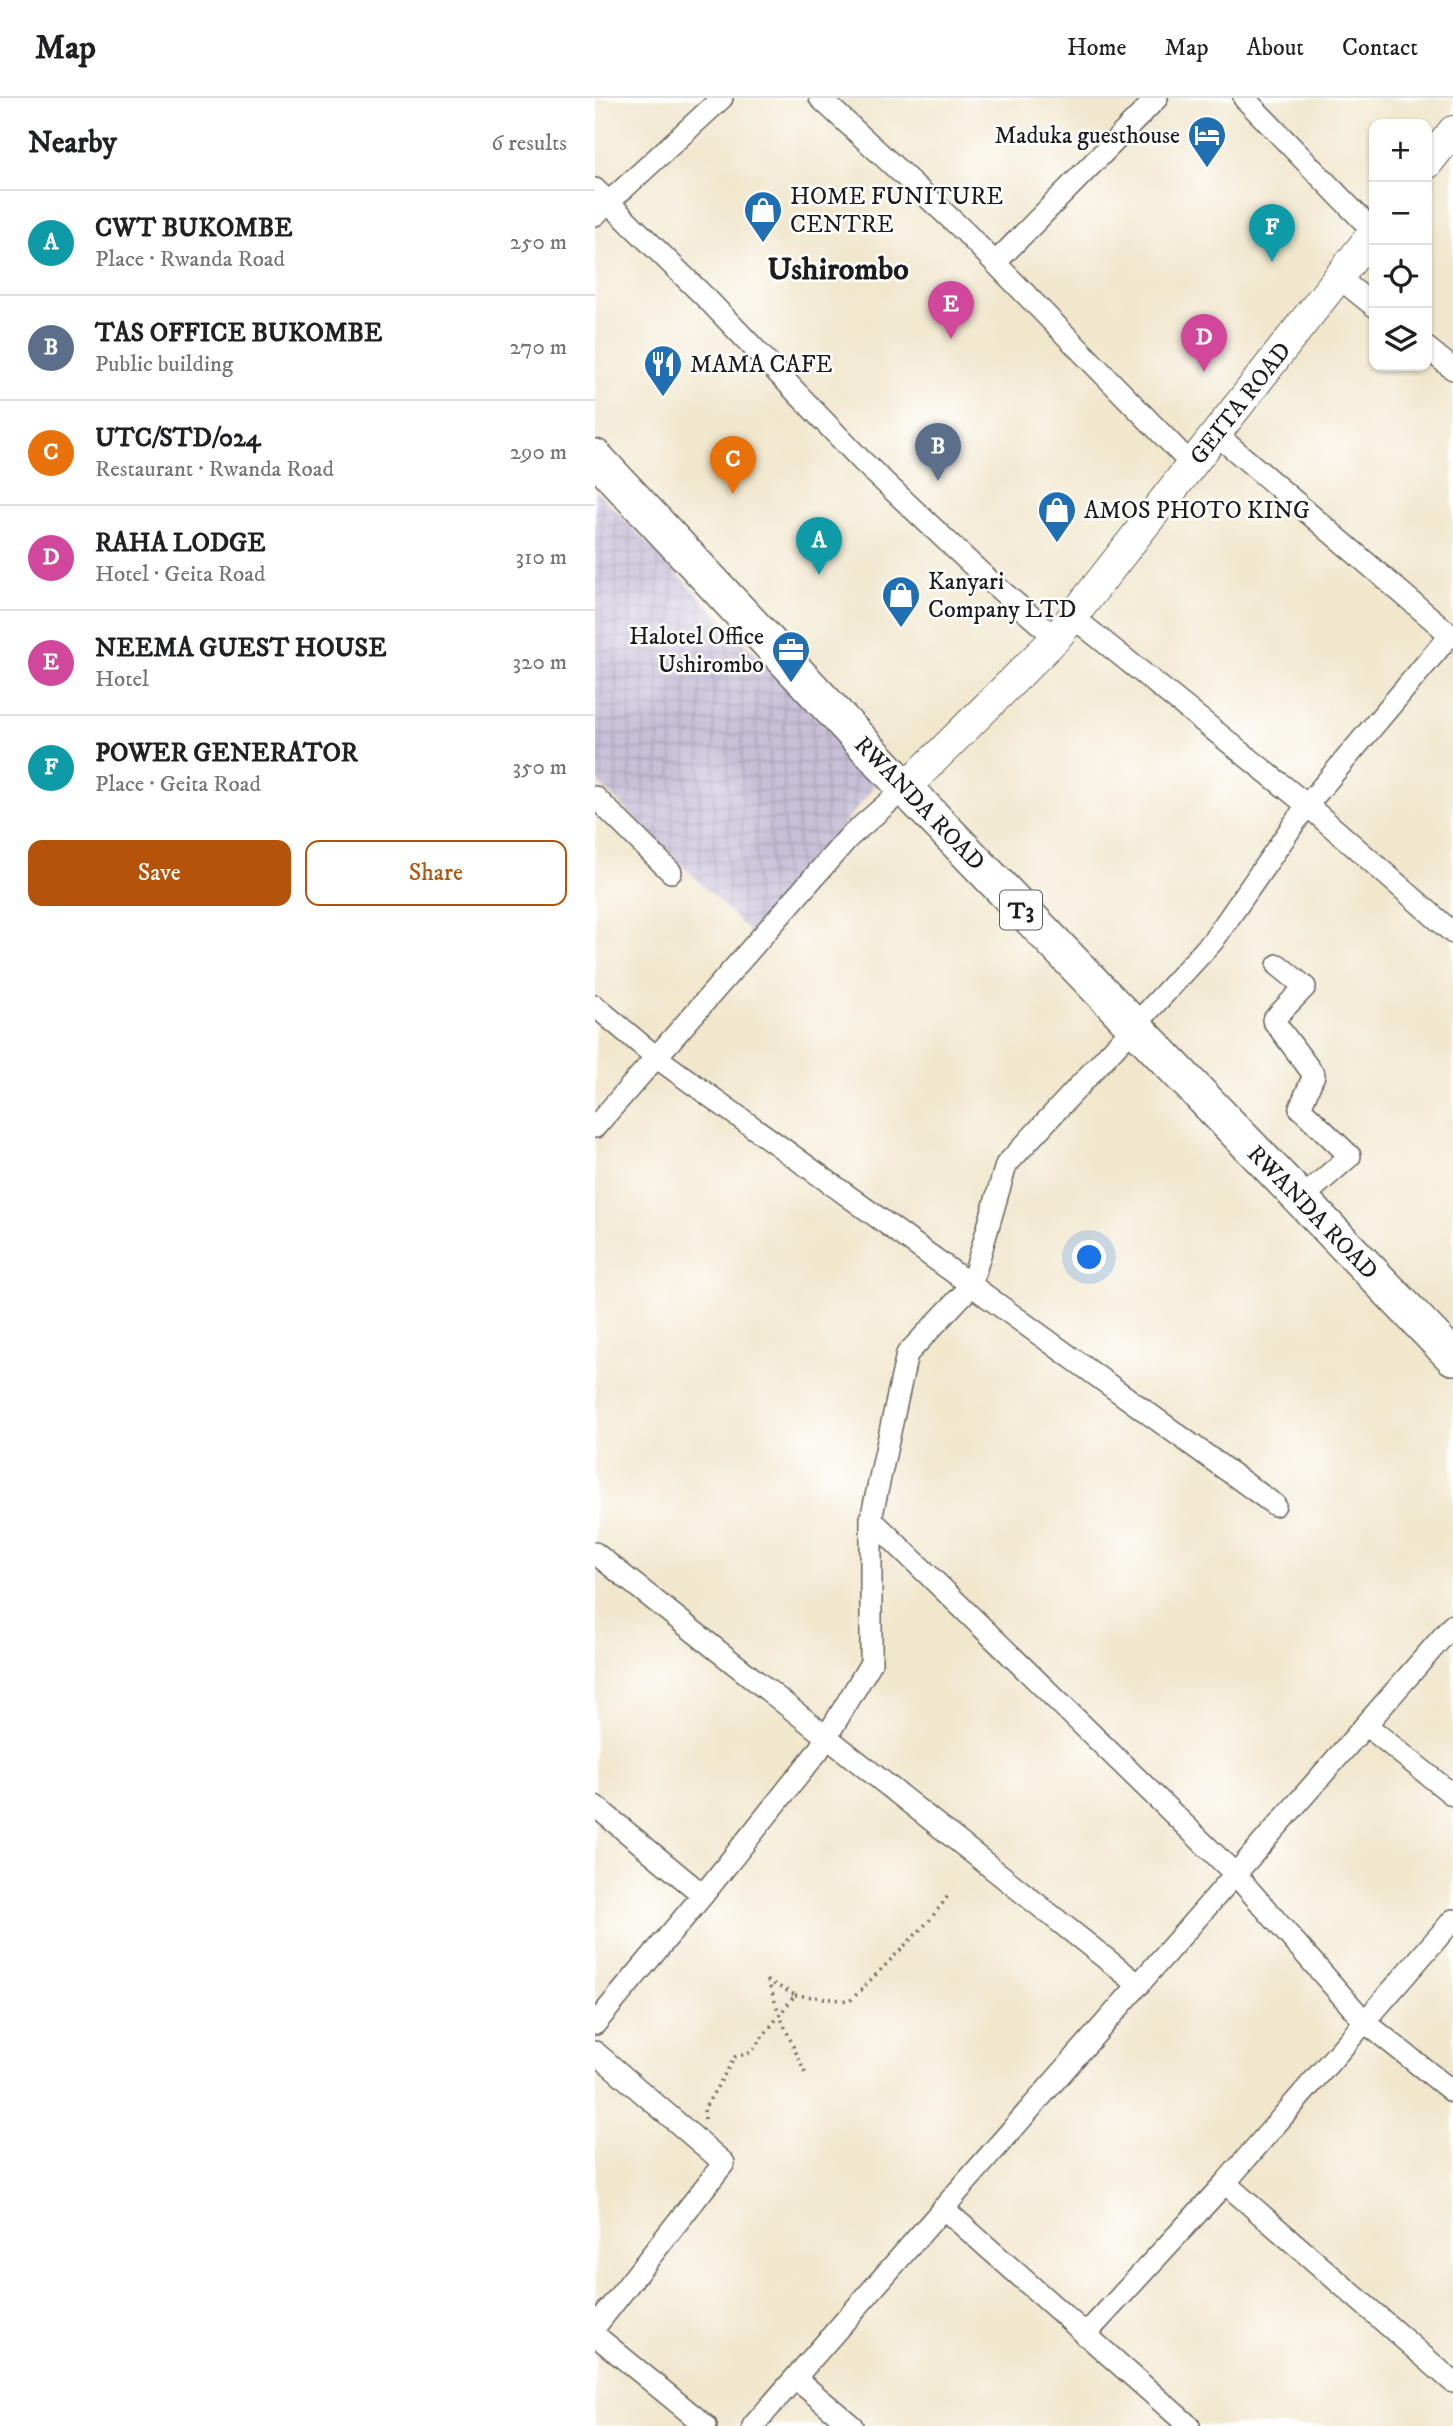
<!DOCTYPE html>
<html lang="en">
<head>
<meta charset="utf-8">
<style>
  :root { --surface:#fff; --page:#f2f2f2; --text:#202124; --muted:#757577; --line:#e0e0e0; --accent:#b45309 }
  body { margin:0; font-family:"IM FELL DW Pica",serif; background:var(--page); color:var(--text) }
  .controls { position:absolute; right:21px; top:21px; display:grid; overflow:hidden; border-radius:14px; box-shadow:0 2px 5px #0004 }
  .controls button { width:63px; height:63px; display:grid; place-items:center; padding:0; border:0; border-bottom:2px solid var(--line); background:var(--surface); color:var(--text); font:35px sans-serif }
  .you { position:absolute; left:495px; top:1160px; width:24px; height:24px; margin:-18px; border:5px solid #fff; border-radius:50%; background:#1a73e8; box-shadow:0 0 0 10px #1a73e833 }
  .badge { display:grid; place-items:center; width:46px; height:46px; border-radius:50%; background:var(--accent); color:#fff; font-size:23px; font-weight:700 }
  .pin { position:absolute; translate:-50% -58px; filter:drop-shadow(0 2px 4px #0008) }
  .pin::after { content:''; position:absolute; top:37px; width:24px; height:21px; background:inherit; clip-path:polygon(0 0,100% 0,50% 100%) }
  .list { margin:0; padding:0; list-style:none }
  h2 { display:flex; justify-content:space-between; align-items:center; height:91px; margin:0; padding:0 28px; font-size:30px }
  h2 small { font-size:23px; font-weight:400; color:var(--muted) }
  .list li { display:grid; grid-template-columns:46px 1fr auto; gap:21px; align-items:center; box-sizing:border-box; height:105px; padding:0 28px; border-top:2px solid var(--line) }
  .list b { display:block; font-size:26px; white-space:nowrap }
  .list p { margin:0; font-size:23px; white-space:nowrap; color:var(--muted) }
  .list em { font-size:23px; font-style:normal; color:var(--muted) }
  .actions { display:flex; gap:14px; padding:21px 28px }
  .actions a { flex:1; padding:16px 0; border:2px solid var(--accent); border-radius:14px; text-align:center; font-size:24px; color:var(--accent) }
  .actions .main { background:var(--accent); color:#fff }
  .icon { flex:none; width:38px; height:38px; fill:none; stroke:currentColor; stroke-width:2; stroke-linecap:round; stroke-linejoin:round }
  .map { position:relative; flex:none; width:858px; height:2328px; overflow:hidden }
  header { display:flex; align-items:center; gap:42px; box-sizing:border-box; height:98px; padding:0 35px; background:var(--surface); border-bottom:2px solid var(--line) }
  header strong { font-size:33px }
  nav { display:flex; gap:38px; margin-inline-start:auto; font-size:24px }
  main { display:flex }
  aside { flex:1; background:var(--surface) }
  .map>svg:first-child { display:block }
  .industrial { fill:url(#industrial-grid) }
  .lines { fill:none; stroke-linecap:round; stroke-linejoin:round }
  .minor-casing { stroke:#67635a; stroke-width:24 }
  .secondary-casing { stroke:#67635a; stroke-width:32 }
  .trunk-casing { stroke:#67635a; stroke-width:38 }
  .path { stroke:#67635a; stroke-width:3.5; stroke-dasharray:2 5; stroke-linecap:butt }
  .minor { stroke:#fff; stroke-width:21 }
  .secondary { stroke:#fff; stroke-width:30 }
  .trunk { stroke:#fff; stroke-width:35 }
  .labels { text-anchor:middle; stroke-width:5; stroke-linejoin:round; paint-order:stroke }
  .shield { fill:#fff; stroke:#606060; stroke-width:2 }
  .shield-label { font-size:23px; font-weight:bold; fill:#1c1c1c }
  .poi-label { font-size:24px; fill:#1c1c1c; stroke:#fff; text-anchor:start }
  .street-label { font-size:24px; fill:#1c1c1c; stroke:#fff }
  .district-label { font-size:32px; font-weight:bold; fill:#1c1c1c; stroke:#fff }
</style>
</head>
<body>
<header>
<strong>Map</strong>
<nav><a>Home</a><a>Map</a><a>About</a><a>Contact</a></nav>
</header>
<main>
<aside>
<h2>Nearby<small>6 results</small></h2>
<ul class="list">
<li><span class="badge" style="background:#0f9aa8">A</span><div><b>CWT BUKOMBE</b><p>Place · Rwanda Road</p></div><em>250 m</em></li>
<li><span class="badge" style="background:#5c6f8a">B</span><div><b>TAS OFFICE BUKOMBE</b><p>Public building</p></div><em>270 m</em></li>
<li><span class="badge" style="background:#e8710a">C</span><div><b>UTC/STD/024</b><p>Restaurant · Rwanda Road</p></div><em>290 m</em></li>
<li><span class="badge" style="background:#d1479c">D</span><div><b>RAHA LODGE</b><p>Hotel · Geita Road</p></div><em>310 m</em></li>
<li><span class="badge" style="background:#d1479c">E</span><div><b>NEEMA GUEST HOUSE</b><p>Hotel</p></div><em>320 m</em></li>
<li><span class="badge" style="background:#0f9aa8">F</span><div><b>POWER GENERATOR</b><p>Place · Geita Road</p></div><em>350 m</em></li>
</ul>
<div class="actions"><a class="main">Save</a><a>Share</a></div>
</aside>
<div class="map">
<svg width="858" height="2328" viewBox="0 0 858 2328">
  <defs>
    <pattern id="industrial-grid" width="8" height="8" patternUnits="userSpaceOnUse" patternTransform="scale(1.75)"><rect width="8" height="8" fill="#c8bfd8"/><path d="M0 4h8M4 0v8" fill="none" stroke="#aba4b9"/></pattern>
  </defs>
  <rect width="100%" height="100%" fill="#fff"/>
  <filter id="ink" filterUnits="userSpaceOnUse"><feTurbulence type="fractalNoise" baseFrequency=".0143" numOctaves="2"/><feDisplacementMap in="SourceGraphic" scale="14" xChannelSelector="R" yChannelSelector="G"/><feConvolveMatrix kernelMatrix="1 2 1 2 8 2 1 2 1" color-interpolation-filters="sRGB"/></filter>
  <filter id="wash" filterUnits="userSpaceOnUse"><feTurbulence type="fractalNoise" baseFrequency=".00686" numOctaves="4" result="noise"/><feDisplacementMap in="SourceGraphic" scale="28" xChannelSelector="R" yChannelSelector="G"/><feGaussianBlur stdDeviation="1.57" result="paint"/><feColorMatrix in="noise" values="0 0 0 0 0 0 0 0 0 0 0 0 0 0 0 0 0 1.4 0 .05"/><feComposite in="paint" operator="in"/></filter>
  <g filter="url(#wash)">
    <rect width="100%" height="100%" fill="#f1e7cd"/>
    <path class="industrial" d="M0 391 283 683 161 840 0 681Z"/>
  </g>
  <g filter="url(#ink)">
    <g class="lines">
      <defs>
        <path id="minor" d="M225 0 369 133 597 367
          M649 0 779 134
          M0 91 115 204 267 363 389 478 461 540
          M0 117 127 0
          M400 165 562 0
          M743 179 779 208
          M832 250 858 271
          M621 336 858 539
          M478 519 712 707 858 835
          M0 699 76 774
          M683 867 710 889 678 922 719 977 705 1010 755 1058 706 1101
          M0 908 61 959 680 1407
          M0 1029 253 740 310 690
          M276 1421 640 1776 770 1924 858 1994
          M0 1455 544 1887
          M771 1627 858 1697
          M0 1708 108 1797
          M0 1926 108 1797 223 1653 276 1565V1421L312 1256 376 1188 411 1067 618 843 712 707 855 537
          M0 1954 129 2065 0 2229
          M630 2085 858 2284
          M348 2110 594 2328
          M0 2237 111 2328
          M490 2237 630 2085 858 1822
          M200 2280 257 2328
          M158 2328 858 1527"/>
        <path id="secondary" d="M832 66 858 33
          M310 690 461 540 779 134"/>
        <path id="trunk" d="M0 359 310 690 858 1259"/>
      </defs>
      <use href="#minor" class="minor-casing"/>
      <use href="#secondary" class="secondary-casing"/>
      <use href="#trunk" class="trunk-casing"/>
      <path class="path" d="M200 1897 255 1903 334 1823 353 1798
        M110 2021 109 2011 140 1959 155 1955 200 1897 173 1883 185 1918 210 1975"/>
      <use href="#minor" class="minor"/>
      <use href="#secondary" class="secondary"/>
      <use href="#trunk" class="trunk"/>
    </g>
  </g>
  <defs>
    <symbol id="hotel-pin" viewBox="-11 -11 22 30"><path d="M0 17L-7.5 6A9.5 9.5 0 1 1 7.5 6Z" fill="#1f6fb2" stroke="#fff"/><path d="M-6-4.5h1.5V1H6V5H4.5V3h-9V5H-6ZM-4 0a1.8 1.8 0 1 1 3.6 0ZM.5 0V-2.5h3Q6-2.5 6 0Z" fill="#fff"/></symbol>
    <symbol id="shop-pin" viewBox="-11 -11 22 30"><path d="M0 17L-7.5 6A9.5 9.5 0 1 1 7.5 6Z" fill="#1f6fb2" stroke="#fff"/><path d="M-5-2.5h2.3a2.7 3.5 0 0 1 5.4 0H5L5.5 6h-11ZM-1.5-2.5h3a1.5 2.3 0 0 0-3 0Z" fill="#fff"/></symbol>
    <symbol id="restaurant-pin" viewBox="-11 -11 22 30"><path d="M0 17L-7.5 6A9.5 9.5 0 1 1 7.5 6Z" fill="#1f6fb2" stroke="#fff"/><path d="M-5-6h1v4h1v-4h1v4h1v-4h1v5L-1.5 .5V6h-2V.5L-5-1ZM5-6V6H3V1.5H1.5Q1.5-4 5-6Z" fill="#fff"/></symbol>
    <symbol id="office-pin" viewBox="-11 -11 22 30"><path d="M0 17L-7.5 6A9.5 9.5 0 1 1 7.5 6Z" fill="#1f6fb2" stroke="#fff"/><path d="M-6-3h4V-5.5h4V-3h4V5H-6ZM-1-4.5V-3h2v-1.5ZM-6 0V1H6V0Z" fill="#fff"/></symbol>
  </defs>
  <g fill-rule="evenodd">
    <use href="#hotel-pin" x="590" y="15" width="44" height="60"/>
    <use href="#shop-pin" x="146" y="90" width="44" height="60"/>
    <use href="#restaurant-pin" x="46" y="244" width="44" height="60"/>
    <use href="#shop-pin" x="440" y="390" width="44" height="60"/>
    <use href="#shop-pin" x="284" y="475" width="44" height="60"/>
    <use href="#office-pin" x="174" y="530" width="44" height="60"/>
  </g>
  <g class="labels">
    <rect class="shield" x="405" y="792.5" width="42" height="39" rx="5"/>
    <g class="shield-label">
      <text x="426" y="820">T3</text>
    </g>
    <g class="poi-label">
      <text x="585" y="45" text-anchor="end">Maduka guesthouse</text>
      <text x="195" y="106">HOME FUNITURE<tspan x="195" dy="28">CENTRE</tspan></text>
      <text x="95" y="274">MAMA CAFE</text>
      <text x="489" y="420">AMOS PHOTO KING</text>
      <text x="333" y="491">Kanyari<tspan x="333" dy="28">Company LTD</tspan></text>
      <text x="169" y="546" text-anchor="end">Halotel Office<tspan x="169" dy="28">Ushirombo</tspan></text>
    </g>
    <g class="street-label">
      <text transform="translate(645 305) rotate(-52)" y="8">GEITA ROAD</text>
      <text transform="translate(325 705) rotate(46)" y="8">RWANDA ROAD</text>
      <text transform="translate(718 1114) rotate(46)" y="8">RWANDA ROAD</text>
    </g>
    <g class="district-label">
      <text x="243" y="181">Ushirombo</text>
    </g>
  </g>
</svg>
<div class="controls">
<button>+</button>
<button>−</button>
<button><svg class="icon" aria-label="locate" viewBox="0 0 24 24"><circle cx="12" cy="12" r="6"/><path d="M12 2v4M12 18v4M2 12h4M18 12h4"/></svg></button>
<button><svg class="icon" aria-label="layers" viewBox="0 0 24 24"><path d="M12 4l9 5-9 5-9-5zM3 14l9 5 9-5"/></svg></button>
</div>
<div class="you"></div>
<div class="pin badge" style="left:224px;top:477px;background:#0f9aa8">A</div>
<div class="pin badge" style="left:343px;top:383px;background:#5c6f8a">B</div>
<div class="pin badge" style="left:138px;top:396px;background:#e8710a">C</div>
<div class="pin badge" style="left:609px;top:274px;background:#d1479c">D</div>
<div class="pin badge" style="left:356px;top:241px;background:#d1479c">E</div>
<div class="pin badge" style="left:677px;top:164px;background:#0f9aa8">F</div>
</div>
</main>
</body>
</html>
